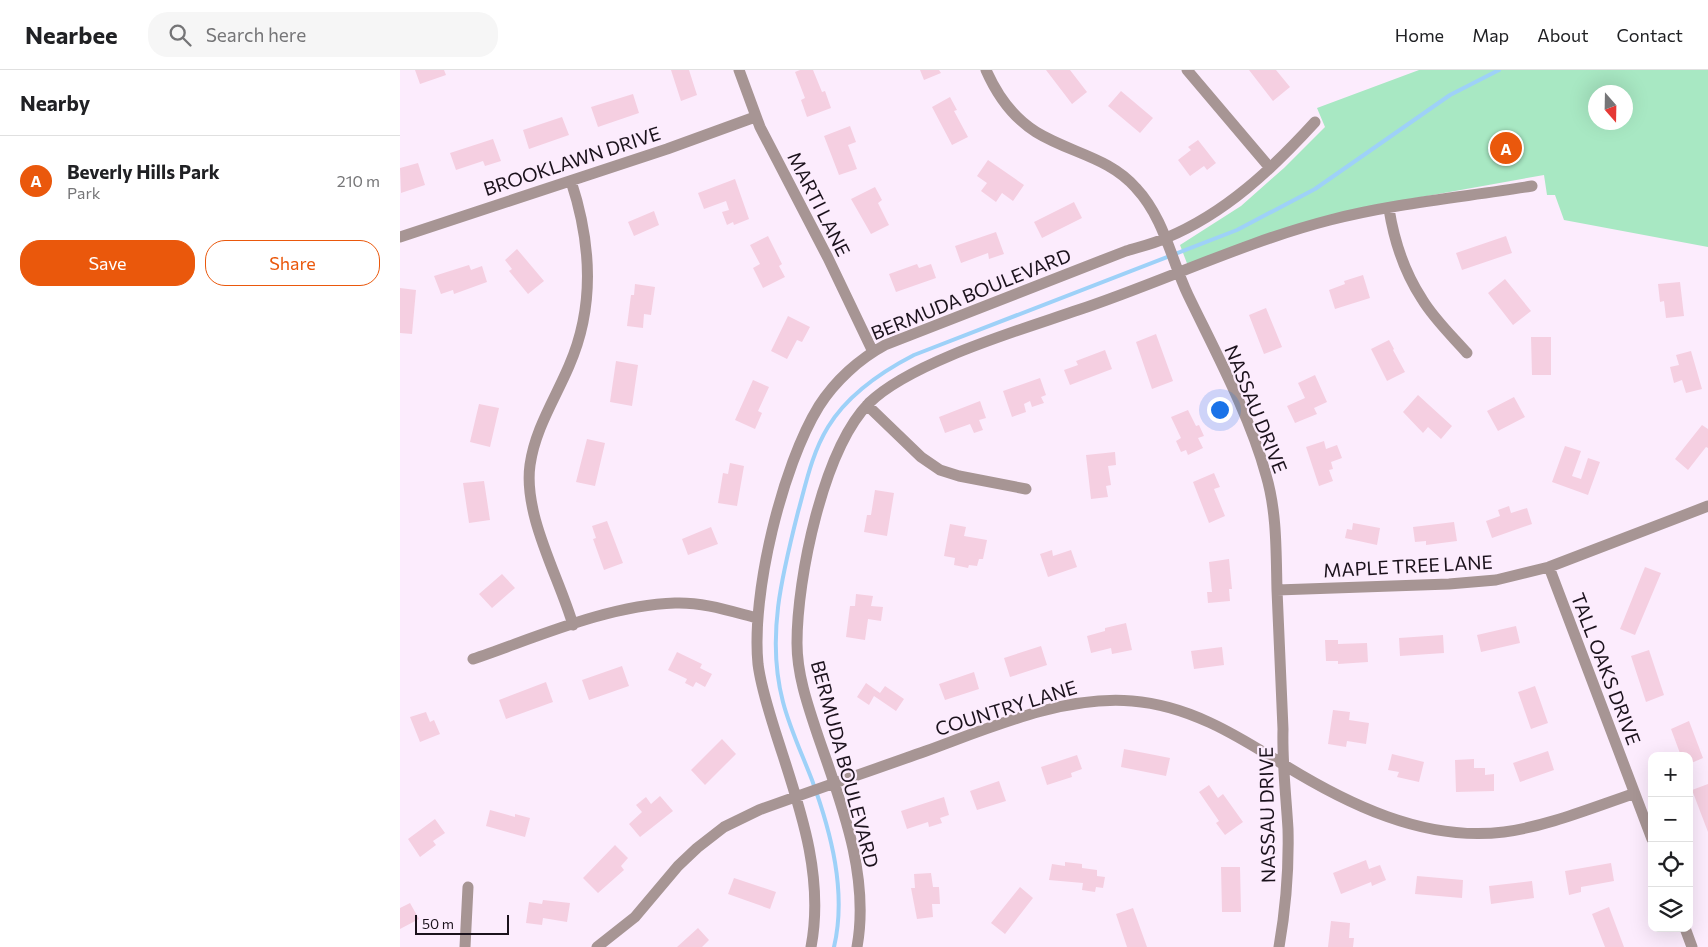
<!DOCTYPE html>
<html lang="en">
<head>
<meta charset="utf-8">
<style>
  :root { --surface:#fff; --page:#f6f6f6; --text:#202124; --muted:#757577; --line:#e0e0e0; --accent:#ea580c }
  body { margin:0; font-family:Commissioner,sans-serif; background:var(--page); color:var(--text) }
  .controls { position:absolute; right:15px; bottom:15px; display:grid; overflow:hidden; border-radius:10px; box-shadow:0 5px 20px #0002 }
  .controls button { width:45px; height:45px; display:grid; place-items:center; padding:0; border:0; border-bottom:1px solid var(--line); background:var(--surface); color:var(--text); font:25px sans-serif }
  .compass { position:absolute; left:1188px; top:15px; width:45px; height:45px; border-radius:50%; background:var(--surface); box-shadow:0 5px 20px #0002; rotate:160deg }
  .scale { position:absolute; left:15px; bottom:12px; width:94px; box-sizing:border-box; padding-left:5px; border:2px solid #1b121c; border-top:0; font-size:14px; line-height:18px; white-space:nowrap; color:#1b121c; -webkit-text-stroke:4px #fcecfd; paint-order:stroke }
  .you { position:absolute; left:819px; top:339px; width:18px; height:18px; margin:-12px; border:4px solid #fff; border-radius:50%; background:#1a73e8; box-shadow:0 0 0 8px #1a73e833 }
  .badge { display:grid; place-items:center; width:32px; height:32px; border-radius:50%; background:var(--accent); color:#fff; font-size:16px; font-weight:700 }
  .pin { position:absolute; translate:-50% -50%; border:2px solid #fff; box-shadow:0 1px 5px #0006 }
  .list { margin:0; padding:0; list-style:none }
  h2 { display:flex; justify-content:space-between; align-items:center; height:65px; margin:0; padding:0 20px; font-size:21px }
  h2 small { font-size:16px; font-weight:400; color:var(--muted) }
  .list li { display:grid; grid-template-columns:32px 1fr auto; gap:15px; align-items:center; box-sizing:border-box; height:90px; padding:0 20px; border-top:1px solid var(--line) }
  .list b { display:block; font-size:19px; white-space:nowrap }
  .list p { margin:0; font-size:16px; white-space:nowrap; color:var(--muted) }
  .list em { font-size:16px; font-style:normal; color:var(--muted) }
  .actions { display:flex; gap:10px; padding:15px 20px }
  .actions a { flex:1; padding:11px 0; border:1px solid var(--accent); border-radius:20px; text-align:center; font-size:18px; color:var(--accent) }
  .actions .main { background:var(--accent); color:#fff }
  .icon { flex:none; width:28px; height:28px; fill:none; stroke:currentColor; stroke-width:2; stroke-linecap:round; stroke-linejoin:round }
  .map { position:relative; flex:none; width:1308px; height:877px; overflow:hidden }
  header { display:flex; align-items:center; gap:30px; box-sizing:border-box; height:70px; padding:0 25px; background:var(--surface); border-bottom:1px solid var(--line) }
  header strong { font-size:24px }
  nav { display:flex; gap:28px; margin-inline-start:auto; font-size:18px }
  .search { width:350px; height:45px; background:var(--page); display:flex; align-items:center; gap:12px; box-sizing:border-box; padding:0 18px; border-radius:20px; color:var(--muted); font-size:19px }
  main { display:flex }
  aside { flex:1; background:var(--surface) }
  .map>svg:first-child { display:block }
  .green { fill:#a8e8c3; fill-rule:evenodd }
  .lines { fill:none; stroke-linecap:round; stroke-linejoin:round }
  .stream { stroke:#9ed1f8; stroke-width:4 }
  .building { fill:#f5cfe1 }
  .street { stroke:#a79594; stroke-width:11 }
  .labels { text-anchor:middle; stroke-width:4.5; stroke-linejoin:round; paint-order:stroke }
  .street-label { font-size:19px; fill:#1b121c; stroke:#fcecfd }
</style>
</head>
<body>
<header>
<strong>Nearbee</strong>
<div class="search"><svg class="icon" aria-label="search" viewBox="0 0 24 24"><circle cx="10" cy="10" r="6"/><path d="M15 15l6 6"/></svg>Search here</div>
<nav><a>Home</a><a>Map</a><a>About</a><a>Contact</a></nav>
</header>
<main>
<aside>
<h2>Nearby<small></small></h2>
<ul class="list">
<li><span class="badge">A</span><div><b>Beverly Hills Park</b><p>Park</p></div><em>210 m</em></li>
</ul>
<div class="actions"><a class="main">Save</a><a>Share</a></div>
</aside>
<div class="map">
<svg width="1308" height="877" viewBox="0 0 1308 877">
  <rect width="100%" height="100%" fill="#fcecfd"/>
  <path class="green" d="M1019 0H1308V177L1164 150 1155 125H1147L1144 105 977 135 788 196 780 175 841 136 884 98 925 57 917 38ZM1196 22H1226V52H1196Z"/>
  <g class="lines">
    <path class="stream" d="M434 877C447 822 431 762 412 710 402 684 390 659 383 632 366 568 382 505 398 442 406 413 412 383 428 357 448 324 481 302 514 285L837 160 915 119 1050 25 1099 0"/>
  </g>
  <path class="building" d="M15 0H44L46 5 20 14Z
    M271 0H289L297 25 281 31Z
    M400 0H413L422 22 425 21 431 38 407 47 401 30 405 28 395 2Z
    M520 0H539L541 3 524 10Z
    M646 0H670L687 22 672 34Z
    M849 0H876L890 17 873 31Z
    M721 21 753 48 740 63 708 36Z
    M233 24 239 43 198 57 191 37Z
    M550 27 557 40 554 41 568 67 552 75 532 37Z
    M162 47 169 65 129 79 123 60Z
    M450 56 456 72 448 75 457 99 439 105 424 66Z
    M93 69 101 91 85 96 83 91 56 100 50 83Z
    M798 70 816 93 807 100 804 96 790 106 778 90 791 80 788 77Z
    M588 90 624 115 613 131 602 123 596 132 581 121 587 113 577 106Z
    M18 93 25 115 1 123 0 98Z
    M335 109 349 149 334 155 333 152 327 155 322 142 329 140 326 131 304 139 298 123Z
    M475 117 482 130 478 133 489 155 471 164 451 129Z
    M674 132 682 148 642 168 634 152Z
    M254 141 259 155 234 166 228 152Z
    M596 162 604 184 589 189 588 183 561 193 555 176Z
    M368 166 382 194 379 196 385 207 363 218 353 198 360 194 350 175Z
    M1106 166 1112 183 1062 200 1056 183Z
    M117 179 144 211 128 224 109 201 112 199 105 190Z
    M517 194 519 198 531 194 536 208 496 222 489 204Z
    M69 195 71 200 82 196 87 212 54 224 53 220 41 224 34 206Z
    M963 205 970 228 935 239 929 220 945 214 944 211Z
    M1105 209 1131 241 1113 255 1088 223Z
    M1280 212 1284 246 1266 248 1264 231 1260 232 1258 214Z
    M235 214 255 217 251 245 244 244 243 258 227 256 231 225H234Z
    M0 218 16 220 12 264 0 263Z
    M866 238 882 277 864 284 849 245Z
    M388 246 410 257 402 272 397 270 387 289 371 281Z
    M756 264 773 311 752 319 736 272Z
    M1131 267H1151V305H1132Z
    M989 270 994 279 993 280 1005 302 987 311 971 279Z
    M705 280 712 299 670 315 664 300 678 295 676 291Z
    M1291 281 1302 319 1286 323 1282 310 1274 313 1270 297 1279 295 1276 285Z
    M216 291 238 295 232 336 210 332Z
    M915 305 927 332 914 338 917 344 895 353 887 336 905 328 898 313Z
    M640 308 646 325 641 327 644 333 632 337 630 331 624 334 626 342 612 347 603 321Z
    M353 310 369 317 358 341 362 343 355 359 335 350Z
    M1018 325 1052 356 1041 369 1028 357 1023 363 1003 342Z
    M1114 327 1125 347 1098 361 1087 341Z
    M580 331 586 348 579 350 583 360 574 363 570 354 545 363 539 347Z
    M79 334 99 338 90 377 70 372Z
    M788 340 796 356 799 355 804 366 798 368 803 378 788 385 786 380 781 382 776 371 781 368 771 347Z
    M1302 355 1308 359V378L1306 377 1288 400 1275 389Z
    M187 369 205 373 195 416 176 412Z
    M924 371 926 379 937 375 942 388 931 392 933 399 929 400 933 411 919 416 906 377Z
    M1165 376 1181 381 1172 406 1181 409 1188 388 1200 392 1188 425 1152 412Z
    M715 382 716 395 708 396 711 415 706 416 708 427 691 429 686 385Z
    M330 393 344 396 337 436 318 433 323 403 328 404Z
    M814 403 820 417 814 419 825 446 809 453 793 412Z
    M84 411 90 450 69 453 63 413Z
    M475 420 494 423 487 466 464 462 467 445H471Z
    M1109 436 1111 443 1127 438 1132 454 1092 468 1086 451 1100 446 1098 440Z
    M207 451 223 493 204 500 193 469 196 468 192 456Z
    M1054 452 1057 471 1026 475V471L1015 472 1013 457Z
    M953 453 980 458 977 475 945 468 947 459 952 460Z
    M550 454 566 457 564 466 587 470 583 489H579L577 496 569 495 568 498 554 495 555 488 544 486Z
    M311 457 318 474 288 485 282 469Z
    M652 480 653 486 671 480 677 497 648 507 640 484Z
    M829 489 832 519H829L830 531 808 533 807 522H812L809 492Z
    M1245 497 1261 503 1235 565 1220 559Z
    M102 504 115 518 92 538 79 524Z
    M456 524 473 526 471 536 483 537 481 551 468 549 465 570 446 567 450 536H455Z
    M726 553 732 580 712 584 711 578 691 583 687 566 705 561V558Z
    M1116 556 1120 573 1081 582 1077 565Z
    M1043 565 1044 583 1000 586 999 568Z
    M925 570H938V574L967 573 968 592 938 594V591H926Z
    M641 576 647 595 610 607 604 588Z
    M822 577 824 595 794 599 791 581Z
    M1249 580 1264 625 1246 632 1231 586Z
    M277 582 302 594 300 598 312 604 305 617 296 612 293 617 285 613 287 609 268 600Z
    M222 596 229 616 189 630 182 610Z
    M574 602 579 619 545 630 539 614Z
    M146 612 153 632 106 649 99 630Z
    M466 613 480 623 485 616 504 629 496 641 474 626 469 635 457 627Z
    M1135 616 1148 653 1131 659 1118 622Z
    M933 640 950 642 949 650 969 653 966 674 947 671 946 677 928 674Z
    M26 642 30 652 34 650 40 664 20 672 10 647Z
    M1289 651 1303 688 1289 694V686H1281L1271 659Z
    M322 669 336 684 305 715 291 700Z
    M724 679 770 688 766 706 721 697Z
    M1148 681 1154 700 1120 712 1113 693Z
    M992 684 1024 692 1019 712 997 707 999 702 988 700Z
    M677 685 682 699 671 703 672 707 647 715 641 697Z
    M1074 689V698H1085V705L1094 704V721L1056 722 1055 690Z
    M599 711 606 731 577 740 570 721Z
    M1308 714V762L1292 720Z
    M809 715 818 728 823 724 843 752 825 765 816 753 819 751 799 722Z
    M260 726 273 741 240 767 229 754 242 742 236 735 246 727 251 734Z
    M544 727 549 745 540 748 542 753 529 757 528 752 507 759 501 741Z
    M90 740 115 747V744L130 748 125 767 86 756Z
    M35 749 45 763 33 771 36 775 20 787 8 769Z
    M215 775 228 788 221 796 224 800 198 823 183 808Z
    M966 790 969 799 980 795 986 810 972 816 971 812 941 824 933 803Z
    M665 792 682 794V798L697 800V806L705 807 703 818 696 817 695 822 682 820 683 813 649 810 652 794 665 796Z
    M1211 793 1214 811 1181 817V822L1169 825 1165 801Z
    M821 797H840L841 842H822Z
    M531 803 533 817H539L540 834H532L533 847 517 849 511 818H515L514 804Z
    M1017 806 1063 810 1062 828 1015 824Z
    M334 808 376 822 370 839 328 824Z
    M1132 811 1134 828 1091 834 1089 816Z
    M620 817 633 828 605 864 591 853Z
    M143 830 170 833 167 852 143 848 142 855 126 853 129 832 142 834Z
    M10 833 19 849 0 859V838Z
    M1209 837 1224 877H1205L1192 844Z
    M733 838 747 877H727L716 844Z
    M931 851 950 853 949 868H954L953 877H928Z
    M298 858 309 870 302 877H277Z"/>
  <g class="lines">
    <path class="street" d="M339 0 360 57 428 188 473 282
      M586 0C597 25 612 47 636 62 670 83 709 87 736 118 764 148 771 189 788 225 815 281 850 346 866 405 877 442 876 482 877 520 879 567 881 613 883 659 882 693 886 725 888 759 889 799 886 837 879 877
      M787 0 870 98
      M171 111C191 172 195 237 169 296 155 329 135 359 130 395 123 445 159 507 173 555
      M989 139C994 170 1005 203 1022 229 1034 249 1052 266 1067 283
      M0 167 267 79 355 47
      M467 335 521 387 540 400 559 406 626 419
      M1149 497 1252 769
      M877 520 1049 514 1096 510 1149 497 1308 436
      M73 589C135 568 208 535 275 533 303 532 330 541 357 548
      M1285 858 1292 877
      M65 877 68 817
      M197 877 235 847 278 796 297 778 324 757 359 740C414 720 470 701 526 681 589 658 664 625 732 631 787 635 835 664 881 693 947 734 1024 772 1104 762 1148 756 1191 738 1233 724
      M411 877C425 803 398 733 376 664 369 641 361 618 358 594 351 524 382 396 419 336 435 311 459 289 485 275L726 181C739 177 753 174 766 168 826 143 872 99 915 52
      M457 877C470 805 441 733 418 666 408 636 397 605 397 573 397 508 423 380 469 333 511 292 620 260 678 240 762 212 844 172 930 150 996 133 1065 127 1132 116"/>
  </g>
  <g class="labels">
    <g class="street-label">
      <text transform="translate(172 91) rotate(-18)" y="7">BROOKLAWN DRIVE</text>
      <text transform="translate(419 134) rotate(63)" y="7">MARTI LANE</text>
      <text transform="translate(571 224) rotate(-22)" y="7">BERMUDA BOULEVARD</text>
      <text transform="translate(856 339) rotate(68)" y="7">NASSAU DRIVE</text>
      <text transform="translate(1008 496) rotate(-3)" y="7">MAPLE TREE LANE</text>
      <text transform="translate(1206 599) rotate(69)" y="7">TALL OAKS DRIVE</text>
      <text transform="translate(606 638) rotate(-17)" y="7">COUNTRY LANE</text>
      <text transform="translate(445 694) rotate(75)" y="7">BERMUDA BOULEVARD</text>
      <text transform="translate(867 745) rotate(-91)" y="7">NASSAU DRIVE</text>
    </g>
  </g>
</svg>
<div class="controls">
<button>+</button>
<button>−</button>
<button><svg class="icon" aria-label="locate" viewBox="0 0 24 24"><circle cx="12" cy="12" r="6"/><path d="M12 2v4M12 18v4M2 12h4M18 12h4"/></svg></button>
<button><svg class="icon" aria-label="layers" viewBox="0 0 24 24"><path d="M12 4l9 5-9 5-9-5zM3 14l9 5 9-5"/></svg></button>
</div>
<svg class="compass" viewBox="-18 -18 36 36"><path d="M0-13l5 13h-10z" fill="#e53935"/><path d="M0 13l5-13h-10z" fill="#757577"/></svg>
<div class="scale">50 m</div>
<div class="you"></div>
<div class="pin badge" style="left:1106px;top:78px">A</div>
</div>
</main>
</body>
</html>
